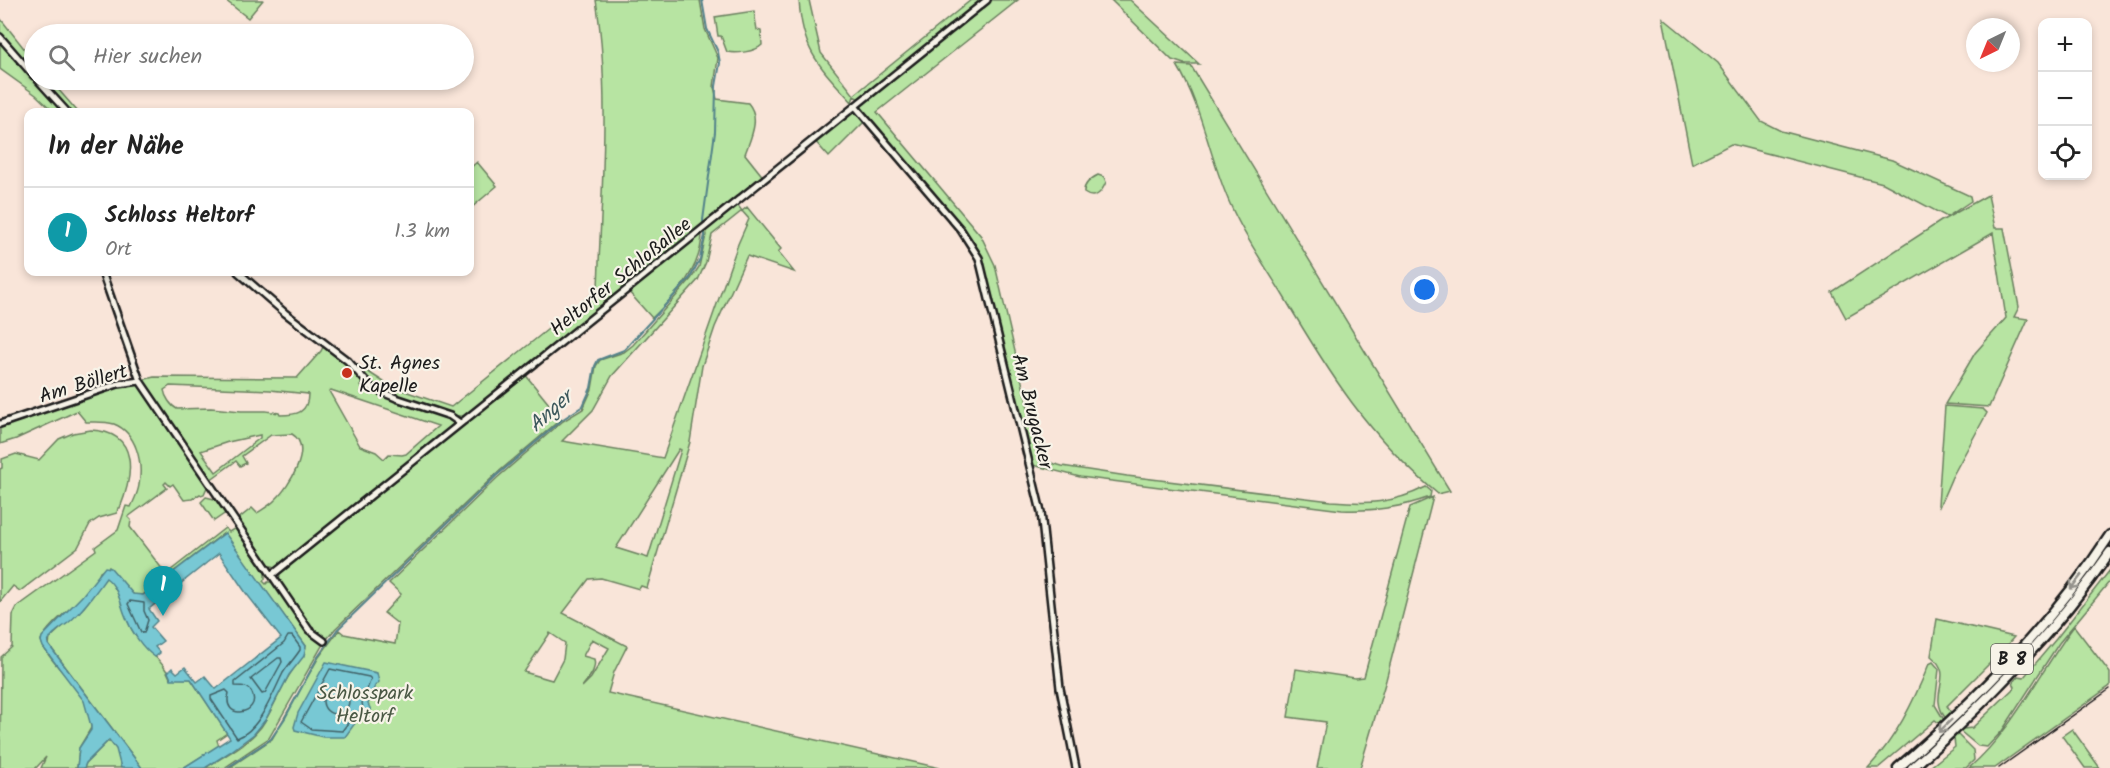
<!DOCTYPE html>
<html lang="de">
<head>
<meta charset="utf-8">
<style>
  :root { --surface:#fff; --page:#f2f2f2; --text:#222; --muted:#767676; --line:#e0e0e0; --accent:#b45309 }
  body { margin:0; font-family:Kalam,sans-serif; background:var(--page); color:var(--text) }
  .controls { position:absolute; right:18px; top:18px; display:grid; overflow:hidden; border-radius:12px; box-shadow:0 3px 9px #0003 }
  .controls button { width:54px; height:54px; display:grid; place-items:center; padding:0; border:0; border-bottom:2px solid var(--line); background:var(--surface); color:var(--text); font:30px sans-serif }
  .compass { position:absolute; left:1966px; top:18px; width:54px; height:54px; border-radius:50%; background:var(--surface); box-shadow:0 3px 9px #0003; rotate:223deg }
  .you { position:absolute; left:1425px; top:290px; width:21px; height:21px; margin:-15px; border:4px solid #fff; border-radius:50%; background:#1a73e8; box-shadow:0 0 0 9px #1a73e833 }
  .badge { display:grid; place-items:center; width:39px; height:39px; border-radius:50%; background:var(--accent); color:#fff; font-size:20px; font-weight:700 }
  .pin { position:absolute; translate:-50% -50px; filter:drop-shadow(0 2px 3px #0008) }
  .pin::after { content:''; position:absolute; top:32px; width:21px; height:18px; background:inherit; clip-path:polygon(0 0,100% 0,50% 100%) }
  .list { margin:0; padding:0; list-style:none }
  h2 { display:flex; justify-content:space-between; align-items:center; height:78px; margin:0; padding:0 24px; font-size:26px }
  h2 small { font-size:20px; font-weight:400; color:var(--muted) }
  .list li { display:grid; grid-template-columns:39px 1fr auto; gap:18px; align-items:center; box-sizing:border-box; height:90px; padding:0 24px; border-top:2px solid var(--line) }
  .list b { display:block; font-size:22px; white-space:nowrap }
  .list p { margin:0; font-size:20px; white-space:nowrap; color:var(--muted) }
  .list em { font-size:20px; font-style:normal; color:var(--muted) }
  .icon { flex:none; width:33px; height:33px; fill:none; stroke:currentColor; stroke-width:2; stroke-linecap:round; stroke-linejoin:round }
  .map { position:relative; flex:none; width:2110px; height:768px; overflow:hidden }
  .search { position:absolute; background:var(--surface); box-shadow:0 3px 9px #0003; left:24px; top:24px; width:450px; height:66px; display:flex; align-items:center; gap:15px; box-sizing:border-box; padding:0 21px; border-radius:33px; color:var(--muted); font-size:22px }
  .panel { position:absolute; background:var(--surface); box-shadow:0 3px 9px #0003; left:24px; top:108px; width:450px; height:168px; border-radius:12px }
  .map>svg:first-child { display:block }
  .green { fill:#b7e4a2; stroke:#6a805f; stroke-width:1.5; fill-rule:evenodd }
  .water { fill:#78c8d4; stroke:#53838a; stroke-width:1.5 }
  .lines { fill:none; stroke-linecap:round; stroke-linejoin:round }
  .shore { stroke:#416166; stroke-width:1.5 }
  .stream { stroke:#53838a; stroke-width:2 }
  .minor-casing { stroke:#1c1c1c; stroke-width:10 }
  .trunk-casing { stroke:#1c1c1c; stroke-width:13 }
  .minor { stroke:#f7f3e8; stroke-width:5 }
  .trunk { stroke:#f7f3e8; stroke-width:8 }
  .tram { stroke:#1c1c1c; stroke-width:1.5 }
  .oneway { stroke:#94928c }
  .poi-dot { fill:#c8321e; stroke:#f7f3e8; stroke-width:2 }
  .labels { text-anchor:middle; stroke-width:4.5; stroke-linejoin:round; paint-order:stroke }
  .shield { fill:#f7f3e8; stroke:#5e5c59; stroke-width:1.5 }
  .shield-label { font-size:18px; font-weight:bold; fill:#1c1c1c }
  .street-label { font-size:20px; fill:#1c1c1c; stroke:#f7f3e8 }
  .poi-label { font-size:20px; fill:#1c1c1c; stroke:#f7f3e8; text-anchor:start }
  .park-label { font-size:20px; fill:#4a5844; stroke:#f7f3e8 }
  .water-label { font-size:21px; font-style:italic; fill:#3c585c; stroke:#f7f3e8 }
</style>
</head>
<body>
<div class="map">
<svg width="2110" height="768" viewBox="0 0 2110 768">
  <rect width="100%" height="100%" fill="#f9e5d9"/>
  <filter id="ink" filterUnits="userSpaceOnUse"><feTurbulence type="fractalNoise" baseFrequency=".0167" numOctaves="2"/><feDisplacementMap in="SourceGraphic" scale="12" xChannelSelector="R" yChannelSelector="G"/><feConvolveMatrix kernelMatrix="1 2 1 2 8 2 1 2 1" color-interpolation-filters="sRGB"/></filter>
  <g filter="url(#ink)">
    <path class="green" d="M225 0H263L248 18Z
      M596 0H700L705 29 718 58 714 87 717 99 748 103C761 118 751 137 745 154L764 178 466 416C452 419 383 394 372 385 362 377 354 366 345 357L390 386 451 407 598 289C601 194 611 95 596 0Z
      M799 0H809L821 53 854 95 971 0H984L859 99 854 96 852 102C819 66 802 51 799 0Z
      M989 0H1018L877 112 981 236 995 265 1029 412 1044 461 1062 466 1127 476 1331 501C1368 504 1392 504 1426 487L1431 491 1430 497C1400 508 1374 511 1342 510L1080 477 1032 465 980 257 863 112 861 104Z
      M1111 0H1130L1199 64H1184L1172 60Z
      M754 11 757 30 761 31 762 45C755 52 736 54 727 52L721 36H718L715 17Z
      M0 18 34 61V74L0 35Z
      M1663 18 1718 63 1761 121 1781 131 1892 160 1970 196 1971 201 1947 217 1883 183 1731 144 1692 164Z
      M0 39 65 112H54L36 95 0 69Z
      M1177 65 1191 66 1450 491 1438 494C1368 436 1329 373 1284 297 1266 267 1245 238 1231 206 1210 161 1203 108 1177 65Z
      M40 80H50L78 112H69Z
      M855 110 866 120 829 157 814 140 851 111Z
      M477 162 497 186 470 209V168Z
      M1098 175 1104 177 1106 182C1102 192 1095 201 1084 193 1083 184 1090 179 1098 175Z
      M1988 195 1995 228H2004L2019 307 2014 317 2028 319 1989 407 1945 404 1975 353 2006 318 1993 233 1846 318 1832 292 1941 221Z
      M736 203 742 211 747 207 781 249 778 252 794 272 747 256 715 327 702 366 690 442 647 588 641 586 639 589 601 578 589 579 563 613 627 646 614 672 608 693 940 768H229L272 739 319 657 339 630 344 634 395 644 398 624 384 613 401 594 389 583 497 478 563 421 583 409 592 389 596 366 600 360 624 352 633 345 691 279 699 267 706 235 705 229ZM742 211 749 219 738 244 663 458 562 441 593 410 612 376 698 280 706 262 712 235ZM679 449 681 450 648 558 616 548ZM550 633 565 643 563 659 552 680 524 672ZM592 639 609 648 591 678 582 687C588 678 597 671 594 659L583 656Z
      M702 232C702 269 677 294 652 318L628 291Z
      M324 345 347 361 363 381 360 386 450 418 454 423V426L277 568 273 566 269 567 237 520 252 508 257 513C263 509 271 505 276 499 289 487 314 447 292 434L271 435 242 456 246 463 240 466 236 461 210 480 142 380 154 377 297 378 321 351ZM170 386 270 390 308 394C308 413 297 415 280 415L279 413 266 411H241L211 408 177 409C171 406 165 397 164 390ZM331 390 438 426 406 454 402 455 389 454 384 459 376 452 360 446 329 391ZM260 435V438L216 472 201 451 228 442Z
      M524 373 561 419 495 475 335 629 326 640 313 633 278 580 280 577 279 572Z
      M132 383 139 384 208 485 204 494 201 495 200 494 192 499 184 500 173 484 170 486 166 482 164 484 167 488 128 517 131 520 130 527 166 574 225 528 229 532 237 527 265 569V579L263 581 266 584 268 582H274L323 644 269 738 224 768H205C224 756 247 745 261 727 273 710 279 691 290 674 296 664 305 658 306 646L224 533 143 595 136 596 132 593 109 567 100 572C93 597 53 616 41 640 43 655 76 684 84 700 88 708 90 719 91 728L79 748 77 768H41L46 757 36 768H0L1 657 12 647 13 615 17 607 96 550 95 547 118 530 126 506 131 507C134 500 138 493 139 485 143 463 137 433 114 424 105 421 95 422 86 422L77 411 16 439 0 444V425L119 386Z
      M1945 406 1983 409 1987 413 1952 477 1939 507 1938 505Z
      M91 430C140 432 133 476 120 508H118L117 513 99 518 90 524 78 547 20 591 13 586 0 602V469L2 468V459L16 454 39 460 59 439 73 433Z
      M206 497 218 500 227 512 214 521 201 502Z
      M1433 497 1386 680 1360 768H1317L1326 722 1288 717 1296 669 1355 678 1364 677 1410 507Z
      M2110 570V581L2059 643 2002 731 1987 747 1978 746 1960 731 1963 729 1972 728 2015 687 2013 682 2018 676 2024 677 2056 639Z
      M105 578H108C121 593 123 613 132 630 141 646 157 655 166 670 168 673 169 676 170 678L191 679 227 733 217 740 219 746 183 768H142L49 645 50 638 84 607Z
      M1937 619 2014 637 1997 656 1998 661 1996 663 1991 662 1947 706 1951 713 1946 719C1926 692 1957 677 1931 656Z
      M2074 626 2110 673V686L1995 768H1969C2014 729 2039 673 2074 626Z
      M1933 662 1939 669 1935 705 1944 720 1940 724 1935 720 1878 768H1868C1896 738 1913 703 1929 664Z
      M2072 729 2100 768H2085L2062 736Z
      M1957 734 1973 750 1974 760 1966 768H1929L1955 747 1954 738Z
      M109 740 118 751 121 768H84L86 763Z"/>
    <path class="water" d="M225 533 306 646 304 656 289 675 266 719 254 734 230 752 205 768H183L230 738 191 679H171L168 672 172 668 177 673 185 667 197 682 205 676 216 689 281 638 246 593 219 553 149 609 157 621 151 627 163 641 155 647 160 653 155 657C142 648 131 631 125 615 120 602 118 587 106 578 95 593 83 611 68 623 60 629 50 634 48 644L142 768H121L116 749 109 740 86 763 84 768H77L79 748 91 730V726L84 701 43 647 41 641 42 637 82 596 105 567 111 568 133 594 143 595Z
      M326 662 377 673 379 682 375 686 368 704 371 710 368 718 358 719 345 737H323L295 730 294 727 298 713Z"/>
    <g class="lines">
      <path class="shore" d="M130 601 144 603V611L148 620 144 633 141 632 128 604Z
        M288 636H292L300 647V650C295 658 288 665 283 673 273 693 259 731 237 738L211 699V696L226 690 229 693C221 722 262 714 252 693 249 686 242 686 235 686V682L284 643Z
        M278 658H281L282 662 265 693 262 694 251 679Z
        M330 669 369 677 371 679 362 702 363 710 354 715 342 731 311 729 301 722Z
        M323 701a13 13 0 1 1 26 0a13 13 0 1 1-26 0Z"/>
      <path class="stream" d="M227 768 271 739 285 718 318 657 337 630 496 476 563 419 583 406 591 388 595 366 598 360 624 350 690 278 700 259 705 235 703 220 715 132 716 86 720 63 718 52 707 29 702 0"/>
      <defs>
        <path id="minor" d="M0 37 34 76
          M38 80 67 112
          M855 106 961 230 979 258 1041 512 1060 688 1076 768
          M102 272 140 381 309 630 324 641
          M238 272 285 313 348 361 372 388 396 398 450 416 460 423
          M0 424 118 384 140 381
          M272 575 987 0"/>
        <path id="trunk" d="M1898 768C1977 699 2053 623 2110 535
          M1912 768C1986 703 2054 633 2110 552"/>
      </defs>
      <use href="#minor" class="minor-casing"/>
      <use href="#trunk" class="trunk-casing"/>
      <use href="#minor" class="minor"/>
      <use href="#trunk" class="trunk"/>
      <path class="tram" d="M1999 768 2110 689"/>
    </g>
    <defs><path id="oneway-shaft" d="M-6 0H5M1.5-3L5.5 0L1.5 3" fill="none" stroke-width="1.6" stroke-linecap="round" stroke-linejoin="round" transform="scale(1.5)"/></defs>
    <g class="oneway">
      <use href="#oneway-shaft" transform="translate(2076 582) rotate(128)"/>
      <use href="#oneway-shaft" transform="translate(1945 726) rotate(136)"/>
    </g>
  </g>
  <circle class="poi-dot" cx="347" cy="373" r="6"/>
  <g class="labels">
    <rect class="shield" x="1991" y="644" width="42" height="30" rx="4.5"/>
    <g class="shield-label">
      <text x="2012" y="665">B 8</text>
    </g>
    <g class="street-label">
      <text transform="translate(620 276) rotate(-39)" y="7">Heltorfer Schloßallee</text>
      <text transform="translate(83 383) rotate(-17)" y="7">Am Böllert</text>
      <text transform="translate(1033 411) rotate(76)" y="7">Am Brugacker</text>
    </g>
    <g class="poi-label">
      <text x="359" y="369">St. Agnes<tspan x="359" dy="23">Kapelle</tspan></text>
    </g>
    <g class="park-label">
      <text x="365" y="699">Schlosspark<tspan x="365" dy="23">Heltorf</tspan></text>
    </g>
    <g class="water-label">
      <text transform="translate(550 411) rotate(-42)" y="7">Anger</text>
    </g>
  </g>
</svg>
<div class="controls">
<button>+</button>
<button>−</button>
<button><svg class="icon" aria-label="locate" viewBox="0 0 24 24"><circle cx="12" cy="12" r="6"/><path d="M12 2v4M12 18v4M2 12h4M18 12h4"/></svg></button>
</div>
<svg class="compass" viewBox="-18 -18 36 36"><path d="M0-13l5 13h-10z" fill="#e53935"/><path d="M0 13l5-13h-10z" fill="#767676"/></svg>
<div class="you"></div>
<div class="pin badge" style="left:163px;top:616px;background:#0f9aa8">1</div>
<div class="search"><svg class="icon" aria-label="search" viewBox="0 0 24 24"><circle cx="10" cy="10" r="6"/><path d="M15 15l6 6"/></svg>Hier suchen</div>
<section class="panel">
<h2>In der Nähe<small></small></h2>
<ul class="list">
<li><span class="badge" style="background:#0f9aa8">1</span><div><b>Schloss Heltorf</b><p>Ort</p></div><em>1.3 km</em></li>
</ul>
</section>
</div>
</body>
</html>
